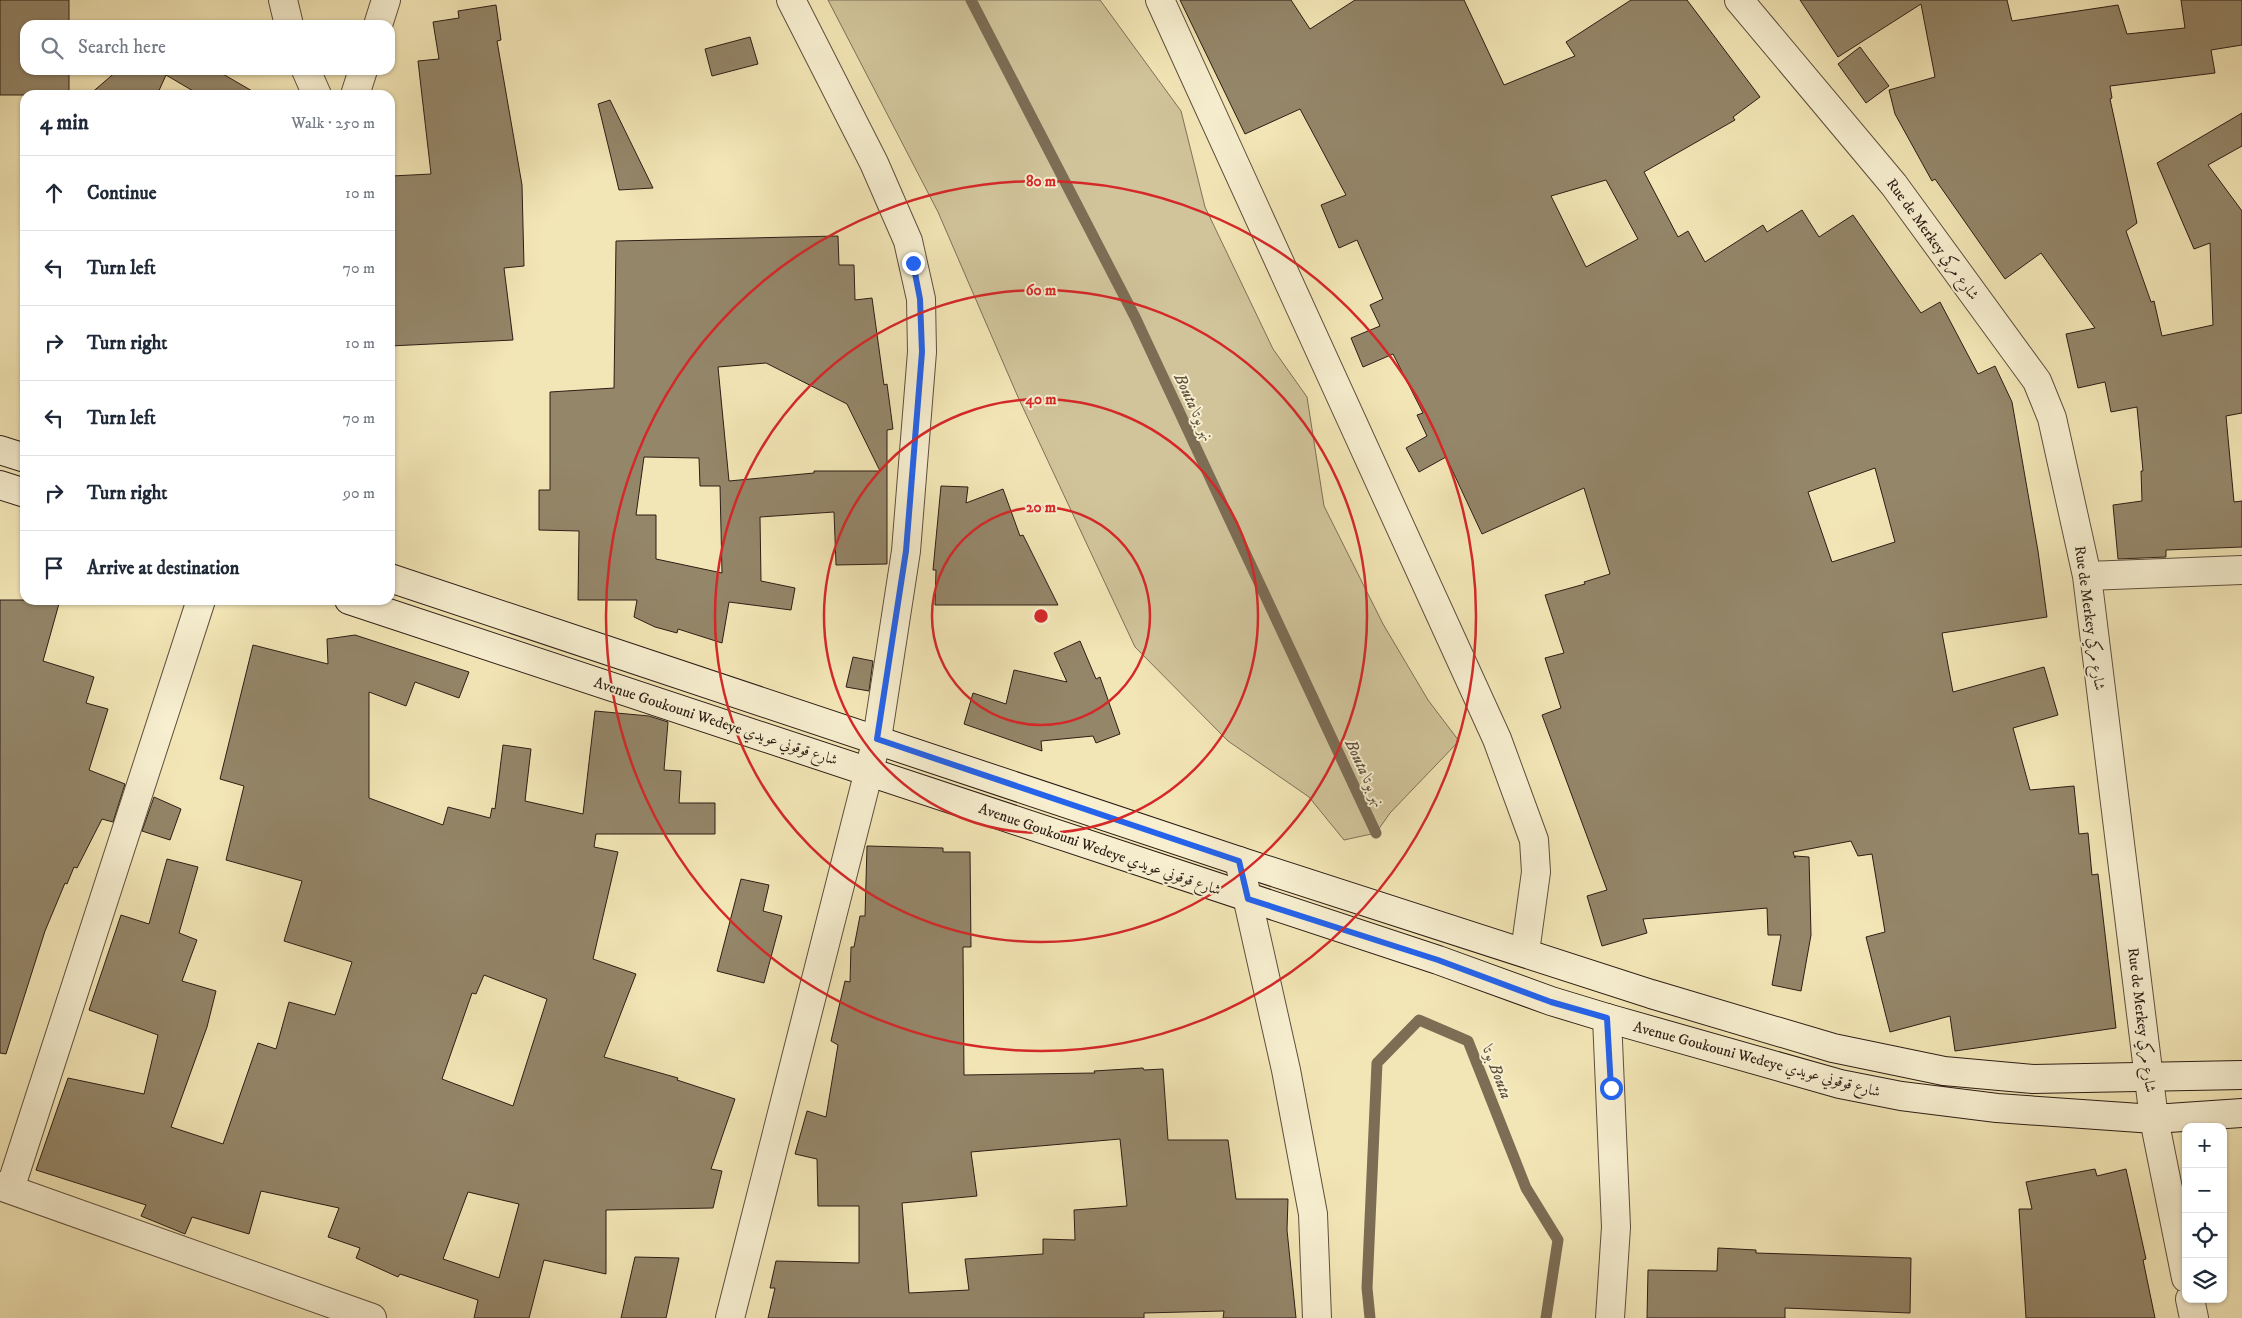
<!DOCTYPE html>
<html lang="en">
<head>
<meta charset="utf-8">
<style>
  :root { --surface:#fff; --page:#f6f6f7; --text:#1f2937; --muted:#747a83; --line:#e0e1e3 }
  body { margin:0; font-family:"IM FELL DW Pica",Amiri,serif; background:var(--page); color:var(--text) }
  .controls { position:absolute; right:15px; bottom:15px; display:grid; overflow:hidden; border-radius:10px; box-shadow:0 1px 4px #0004 }
  .controls button { width:45px; height:45px; display:grid; place-items:center; padding:0; border:0; border-bottom:1px solid var(--line); background:var(--surface); color:var(--text); font:25px sans-serif }
  .stop { position:absolute; width:15px; height:15px; margin:-11px; border:4px solid #2563eb; border-radius:50%; background:#fff }
  .stop.end { background:#2563eb; border-color:#fff; box-shadow:0 1px 5px #0008 }
  .list { margin:0; padding:0; list-style:none }
  h2 { display:flex; justify-content:space-between; align-items:center; height:65px; margin:0; padding:0 20px; font-size:21px }
  h2 small { font-size:16px; font-weight:400; color:var(--muted) }
  .list li { display:grid; grid-template-columns:32px 1fr auto; gap:15px; align-items:center; box-sizing:border-box; height:75px; padding:0 20px; border-top:1px solid var(--line) }
  .list b { display:block; font-size:19px; white-space:nowrap }
  .list em { font-size:16px; font-style:normal; color:var(--muted) }
  .icon { flex:none; width:28px; height:28px; fill:none; stroke:currentColor; stroke-width:2; stroke-linecap:round; stroke-linejoin:round }
  .map { position:relative; flex:none; width:2242px; height:1318px; overflow:hidden }
  .search { position:absolute; background:var(--surface); box-shadow:0 1px 4px #0004; left:20px; top:20px; width:375px; height:55px; display:flex; align-items:center; gap:12px; box-sizing:border-box; padding:0 18px; border-radius:15px; color:var(--muted); font-size:19px }
  .panel { position:absolute; background:var(--surface); box-shadow:0 1px 4px #0004; left:20px; top:90px; width:375px; height:515px; border-radius:15px }
  .map>svg:first-child { display:block }
  .green { fill:#d1c49b; stroke:#7f7058 }
  .lines { fill:none; stroke-linecap:round; stroke-linejoin:round }
  .stream { stroke:#7c6d55; stroke-width:11 }
  .building { fill:#948669; stroke:#2d1d15; fill-rule:evenodd }
  .street-casing { stroke:#5e4f3d; stroke-width:30 }
  .secondary-casing { stroke:#2d1d15; stroke-width:30 }
  .street { stroke:#f7efd0; stroke-width:28 }
  .secondary { stroke:#f7efd0; stroke-width:28 }
  .route { stroke:#2563eb; stroke-width:6 }
  .ring { fill:none; stroke:#d62828; stroke-width:2.5 }
  .labels { text-anchor:middle; stroke-width:4; stroke-linejoin:round; paint-order:stroke }
  .street-label { font-size:15px; fill:#2d1d15; stroke:#f7efd0 }
  .water-label { font-size:16px; font-style:italic; fill:#61523f; stroke:#f7efd0 }
  .centre { fill:#d62828; stroke:#f7efd0; stroke-width:2.5 }
  .ring-label { font-size:15px; text-anchor:middle; font-weight:bold; fill:#d62828; stroke:#f7efd0; stroke-width:4; stroke-linejoin:round; paint-order:stroke }
</style>
</head>
<body>
<div class="map">
<svg width="2242" height="1318" viewBox="0 0 2242 1318">
  <rect width="100%" height="100%" fill="#f3e6b6"/>
  <filter id="stains"><feTurbulence type="fractalNoise" baseFrequency=".004" numOctaves="4"/><feColorMatrix values="0 0 0 0 .2 0 0 0 0 .09 0 0 0 0 .02 0 0 0 .5 -.17"/></filter>
  <radialGradient id="worn" r=".72"><stop offset=".6" stop-color="#630" stop-opacity="0"/><stop offset="1" stop-color="#630" stop-opacity=".3"/></radialGradient>
  <path class="green" d="M828 0H1100L1181 111 1205 207 1273 349 1307 397 1324 506 1383 624 1428 700 1459 741 1390 813 1376 833 1344 840 1309 797 1228 741 1135 647 1018 397 938 212Z"/>
  <g class="lines">
    <path class="stream" d="M971 0 1135 317 1376 833
      M1370 1318 1367 1288 1377 1063 1419 1020 1468 1041 1526 1188 1558 1240 1546 1318"/>
  </g>
  <path class="building" d="M0 0H69V25H25V70H69V95H0Z
    M1180 0H1291L1310 29 1355 0H1464L1504 85 1575 56 1566 42 1631 0H1687L1760 97 1733 117 1735 120 1644 172 1678 237 1688 231 1705 262 1763 225 1767 232 1802 210 1819 237 1853 215 1921 313 1940 302 1978 374 1995 366 2012 402 2038 551 2047 617 1942 633 1953 692 2044 667 2058 715 2013 728 2030 790 2074 786 2079 834 2088 833 2092 875 2098 874 2116 1028 1955 1051 1950 1016 1890 1032 1866 937 1885 932 1872 854 1858 856 1851 841 1793 852 1795 858V856L1809 857 1811 935 1801 991 1772 985 1781 935H1768L1767 908 1643 919 1647 933 1602 946 1587 896 1607 890 1542 715 1561 708 1545 658 1564 653 1545 595 1585 584 1584 582 1610 574 1584 488 1482 534 1446 457 1419 472 1406 448 1427 436 1417 415 1423 413 1393 354 1363 367 1351 338 1380 326 1370 305 1383 299 1357 240 1339 248 1321 205 1346 195 1300 109 1245 134ZM1606 180 1638 239 1586 267 1551 196ZM1875 468 1895 542 1832 562 1808 492Z
    M1800 0H2007L2012 21 2118 5 2127 34 2185 28 2181 0H2242V45L2211 50 2215 73 2110 86 2112 98 2110 99 2137 223 2126 231 2151 302 2154 301 2162 336 2213 325 2210 243 2194 249 2157 163 2242 113V146L2208 165 2242 211V413L2226 416 2234 502 2242 501V547L2166 550V557L2118 559 2113 505 2142 501 2141 471H2143L2137 407 2111 412 2105 382 2078 388 2066 334 2095 328 2041 253 2005 279 1935 179 1932 181 1895 114 1889 90 1935 77 1921 4 1838 57Z
    M496 5 501 40 497 41 522 185 524 266 504 268 513 340 390 346 392 176 431 174 418 61 439 59 433 22 459 18 458 11Z
    M750 37 758 64 712 76 705 49Z
    M1860 47 1889 86 1866 103 1838 64Z
    M118 70H216L259 95H200L166 75 157 95H89Z
    M610 100 653 188 619 190 598 104Z
    M838 236 839 265H854L855 300 872 298 884 385 887 384 893 429 887 430V564L836 565 834 512 760 517 761 581 795 588 791 610 729 602 722 643 678 629 677 633 655 627 634 617 637 600H578L579 531 539 530V490H550V392L614 388 616 241ZM766 363 847 404 880 471H814V473L729 481 718 367ZM644 457 699 458 700 486H720L722 573 656 559V515H636Z
    M941 486 968 487 966 503 1003 489 1020 536 1023 535 1058 605H935L936 570H933Z
    M0 600H60L43 661 94 677 86 703 108 709 89 770 125 784 113 822 102 819 77 868 74 867 67 884 65 883 45 931 6 1054 0 1053Z
    M355 635 469 672 459 698 415 682 406 706 369 692V798L443 825 448 807 490 818 492 808 495 809 503 745 531 749 525 801 583 814 595 711 649 716 668 722 664 770 681 771 679 803H715V834H596L594 847 618 852 593 959 636 974 604 1057 678 1078 677 1080 735 1099 711 1169 722 1171 713 1208 606 1210V1274L544 1260 529 1318H474L478 1300 400 1274 398 1277 356 1258 360 1248 328 1237 339 1208 261 1191 249 1234 192 1217 185 1234 141 1216 146 1205 36 1170 68 1078 144 1094 158 1035 89 1010 121 915 149 924 167 859 198 867 179 933 197 940 182 981 216 991 207 1027 171 1127 223 1144 258 1043 276 1049 289 1002 335 1015 352 962 284 941 302 881 226 860 244 786 220 779 253 645 328 664 327 639ZM484 975 547 999 513 1106 442 1079 472 993 476 994ZM468 1192 519 1204 499 1278 443 1259Z
    M1080 641 1096 679 1100 677 1120 734 1096 743 1093 736 1041 741 1042 751 964 724 973 693 1006 704 1014 670 1067 682 1054 653Z
    M853 657 873 661 869 691 846 687Z
    M154 797 181 809 170 840 142 831Z
    M867 846 943 848V852H970L971 947H963L964 1075 1095 1073 1094 1071 1143 1068 1144 1070 1163 1069 1168 1140H1228L1236 1199H1288L1287 1230 1296 1318H1223L1224 1311 1144 1313V1318H768L775 1288H770L776 1261 859 1263V1206H818L817 1159 795 1154 807 1111 826 1117 838 1045 831 1041 845 981 850 982 851 947H854L860 916H865ZM1120 1139 1127 1206 1074 1210 1075 1240 1043 1239V1254L965 1259 969 1290 909 1293 902 1203 977 1196 971 1152Z
    M741 879 769 885 763 911 782 916 764 983 717 971Z
    M2095 1169 2097 1176 2126 1169 2146 1259 2143 1260 2155 1318H2026L2019 1209H2032L2026 1182Z
    M1718 1248 1756 1250V1253L1911 1258 1910 1313 1785 1308V1318H1647L1648 1270 1717 1271Z
    M635 1257 679 1258 666 1318H621Z"/>
  <g class="lines">
    <defs>
      <path id="street" d="M283 0 289 25
        M1160 0 1497 739 1534 840 1536 872 1525 952
        M1739 0 1894 185 2037 381 2052 418 2087 576 2154 1119 2186 1278
        M378 25 386 0
        M306 70 317 95
        M355 95 363 70
        M2087 576 2242 570
        M1239 861 1286 1070 1313 1214 1317 1318
        M1607 1018 1616 1227 1610 1318
        M0 1186 372 1318
        M10 1189 201 600
        M2190 1299 2194 1318
        M730 1318 877 739 906 551 922 352 921 299 908 241 874 163 791 0"/>
      <path id="secondary" d="M0 450 25 458
        M0 485 25 493
        M390 578 1239 861 1651 994 1833 1048 1944 1071 2033 1079 2242 1075
        M349 600 1438 960 1551 1001 1607 1018 1840 1084 1901 1096 1997 1108 2154 1119 2242 1113"/>
    </defs>
    <use href="#street" class="street-casing"/>
    <use href="#secondary" class="secondary-casing"/>
    <use href="#street" class="street"/>
    <use href="#secondary" class="secondary"/>
  </g>
  <g class="lines">
    <path class="route" d="M913 263 920 299 922 352 906 551 877 739 1239 861 1248 899 1438 960 1551 1002 1607 1018 1611 1088"/>
  </g>
  <g class="ring">
    <circle cx="1041" cy="616" r="109"/>
    <circle cx="1041" cy="616" r="217"/>
    <circle cx="1041" cy="616" r="326"/>
    <circle cx="1041" cy="616" r="435"/>
  </g>
  <g class="labels">
    <g class="street-label">
      <text transform="translate(1933 239) rotate(54)" y="5">Rue de Merkey شارع مركي</text>
      <text transform="translate(2090 618) rotate(82)" y="5">Rue de Merkey شارع مركي</text>
      <text transform="translate(716 721) rotate(18)" y="5">Avenue Goukouni Wedeye شارع قوقوني عويدي</text>
      <text transform="translate(1100 849) rotate(19)" y="5">Avenue Goukouni Wedeye شارع قوقوني عويدي</text>
      <text transform="translate(2142 1020) rotate(83)" y="5">Rue de Merkey شارع مركي</text>
      <text transform="translate(1757 1059) rotate(15)" y="5">Avenue Goukouni Wedeye شارع قوقوني عويدي</text>
    </g>
    <g class="water-label">
      <text transform="translate(1195 407) rotate(65)" y="6">Bouta نهر بوتا</text>
      <text transform="translate(1366 773) rotate(65)" y="6">Bouta نهر بوتا</text>
      <text transform="translate(1498 1072) rotate(69)" y="6">بوتا Bouta</text>
    </g>
  </g>
  <circle cx="1041" cy="616" r="8" class="centre"/>
  <g class="ring-label">
    <text x="1041" y="186">80 m</text>
    <text x="1041" y="295">60 m</text>
    <text x="1041" y="404">40 m</text>
    <text x="1041" y="512">20 m</text>
  </g>
  <rect width="100%" height="100%" filter="url(#stains)"/>
  <rect width="100%" height="100%" fill="url(#worn)"/>
</svg>
<div class="controls">
<button>+</button>
<button>−</button>
<button><svg class="icon" aria-label="locate" viewBox="0 0 24 24"><circle cx="12" cy="12" r="6"/><path d="M12 2v4M12 18v4M2 12h4M18 12h4"/></svg></button>
<button><svg class="icon" aria-label="layers" viewBox="0 0 24 24"><path d="M12 4l9 5-9 5-9-5zM3 14l9 5 9-5"/></svg></button>
</div>
<div class="stop" style="left:1611px;top:1088px"></div>
<div class="stop end" style="left:913px;top:263px"></div>
<div class="search"><svg class="icon" aria-label="search" viewBox="0 0 24 24"><circle cx="10" cy="10" r="6"/><path d="M15 15l6 6"/></svg>Search here</div>
<section class="panel">
<h2>4 min<small>Walk · 250 m</small></h2>
<ul class="list">
<li><svg class="icon" aria-label="ahead" viewBox="0 0 24 24"><path d="M12 20V5M6 11l6-6 6 6"/></svg><div><b>Continue</b></div><em>10 m</em></li>
<li><svg class="icon" aria-label="left" viewBox="0 0 24 24"><path d="M17 20v-9H6M10 6l-5 5 5 5"/></svg><div><b>Turn left</b></div><em>70 m</em></li>
<li><svg class="icon" aria-label="right" viewBox="0 0 24 24"><path d="M7 20v-9h11M14 6l5 5-5 5"/></svg><div><b>Turn right</b></div><em>10 m</em></li>
<li><svg class="icon" aria-label="left" viewBox="0 0 24 24"><path d="M17 20v-9H6M10 6l-5 5 5 5"/></svg><div><b>Turn left</b></div><em>70 m</em></li>
<li><svg class="icon" aria-label="right" viewBox="0 0 24 24"><path d="M7 20v-9h11M14 6l5 5-5 5"/></svg><div><b>Turn right</b></div><em>90 m</em></li>
<li><svg class="icon" aria-label="arrive" viewBox="0 0 24 24"><path d="M6 21V4h12l-3 4 3 4H6"/></svg><div><b>Arrive at destination</b></div></li>
</ul>
</section>
</div>
</body>
</html>
